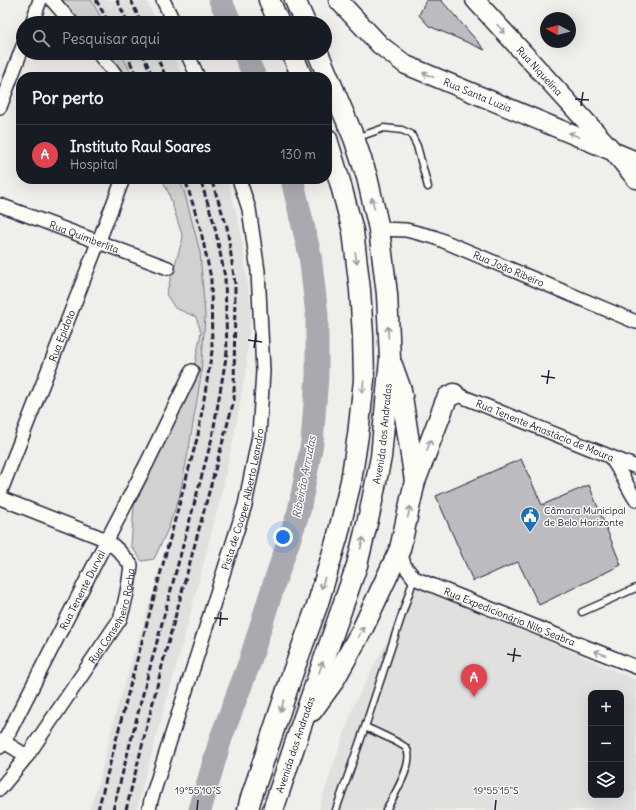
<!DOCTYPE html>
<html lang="pt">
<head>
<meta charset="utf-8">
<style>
  :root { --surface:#171b24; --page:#242831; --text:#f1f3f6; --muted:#9ea1a6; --line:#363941; --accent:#1a73e8 }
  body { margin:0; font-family:Delius,sans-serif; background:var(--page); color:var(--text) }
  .controls { position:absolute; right:12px; bottom:12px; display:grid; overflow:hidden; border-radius:8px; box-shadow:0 4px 16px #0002 }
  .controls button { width:36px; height:36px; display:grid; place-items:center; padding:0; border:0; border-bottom:1px solid var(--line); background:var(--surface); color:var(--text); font:20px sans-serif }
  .compass { position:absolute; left:540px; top:12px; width:36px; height:36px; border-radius:50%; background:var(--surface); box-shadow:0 4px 16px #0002; rotate:277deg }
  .you { position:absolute; left:283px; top:537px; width:14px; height:14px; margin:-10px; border:3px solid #fff; border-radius:50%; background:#1a73e8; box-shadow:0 0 0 6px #1a73e833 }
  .badge { display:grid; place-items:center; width:26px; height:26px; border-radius:50%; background:var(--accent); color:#fff; font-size:13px; font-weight:700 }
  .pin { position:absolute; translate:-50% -33px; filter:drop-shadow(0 1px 2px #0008) }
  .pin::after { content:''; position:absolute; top:21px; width:14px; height:12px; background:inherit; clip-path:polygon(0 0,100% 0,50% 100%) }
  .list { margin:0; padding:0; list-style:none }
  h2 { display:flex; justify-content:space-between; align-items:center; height:52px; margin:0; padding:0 16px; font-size:17px }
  h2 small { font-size:13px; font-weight:400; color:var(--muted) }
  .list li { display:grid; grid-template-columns:26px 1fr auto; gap:12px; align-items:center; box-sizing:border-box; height:60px; padding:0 16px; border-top:1px solid var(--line) }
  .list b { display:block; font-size:15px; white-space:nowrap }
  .list p { margin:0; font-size:13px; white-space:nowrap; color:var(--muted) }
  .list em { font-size:13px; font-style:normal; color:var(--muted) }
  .icon { flex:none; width:22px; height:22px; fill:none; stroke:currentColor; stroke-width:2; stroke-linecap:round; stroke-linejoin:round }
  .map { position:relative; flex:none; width:636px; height:810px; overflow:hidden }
  .search { position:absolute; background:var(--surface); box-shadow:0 4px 16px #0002; left:16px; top:16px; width:316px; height:44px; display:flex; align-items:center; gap:10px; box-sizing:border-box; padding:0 14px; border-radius:22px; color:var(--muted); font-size:15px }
  .panel { position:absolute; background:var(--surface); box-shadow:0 4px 16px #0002; left:16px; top:72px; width:316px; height:112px; border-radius:16px }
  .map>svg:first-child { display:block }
  .built { fill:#e0e0df; fill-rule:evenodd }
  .green { fill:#d2d1d1; stroke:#7a7a86 }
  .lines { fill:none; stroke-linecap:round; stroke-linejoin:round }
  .river { stroke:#a9a9b0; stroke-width:23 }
  .building { fill:#bcbcc0; stroke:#22223b }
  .lane-casing { stroke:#22223b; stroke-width:9 }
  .street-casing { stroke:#22223b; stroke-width:16 }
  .secondary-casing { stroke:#22223b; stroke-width:21 }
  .primary-casing { stroke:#22223b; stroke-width:23 }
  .lane { stroke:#fdfcf7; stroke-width:6 }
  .street { stroke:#fdfcf7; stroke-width:13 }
  .secondary { stroke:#fdfcf7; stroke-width:18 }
  .primary { stroke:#fdfcf7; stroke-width:20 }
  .rail { stroke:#22223b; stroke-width:3; stroke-dasharray:6 3; stroke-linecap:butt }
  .oneway { stroke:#9a9aa2 }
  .ticks { fill:none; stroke:#22223b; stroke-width:1.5 }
  .labels { text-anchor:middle; stroke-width:3; stroke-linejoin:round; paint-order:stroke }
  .street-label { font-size:10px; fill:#22223b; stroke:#fdfcf7 }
  .poi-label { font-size:10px; fill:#22223b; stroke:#fdfcf7; text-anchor:start }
  .water-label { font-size:11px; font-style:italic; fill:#58586a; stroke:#fdfcf7 }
  .ticks-label { font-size:10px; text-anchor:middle; fill:#22223b; stroke:#fdfcf7; stroke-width:3; stroke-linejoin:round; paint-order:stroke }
</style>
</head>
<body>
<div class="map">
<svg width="636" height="810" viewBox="0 0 636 810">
  <rect width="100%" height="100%" fill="#f0efec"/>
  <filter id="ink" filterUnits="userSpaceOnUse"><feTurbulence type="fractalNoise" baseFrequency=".025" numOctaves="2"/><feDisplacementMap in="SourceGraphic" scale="8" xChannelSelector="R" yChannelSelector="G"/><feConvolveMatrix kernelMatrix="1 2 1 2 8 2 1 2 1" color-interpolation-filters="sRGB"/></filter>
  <g filter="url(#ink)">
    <path class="built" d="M60 0H146L157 23H84Z
      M112 53H172L183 77H126Z
      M166 179H227L240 226 251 310 246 371 234 435 222 492 183 642 145 777 137 810H89L100 777 114 719 128 672 153 593 176 510 191 448 202 378 204 326 187 243Z
      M418 583 636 680V810H319L322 798 355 702ZM591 693H621V795H591Z"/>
    <path class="green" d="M59 0H91L104 23H78Z
      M103 53H121L133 77H122Z
      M162 179H179L184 191 200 252 205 316 201 376 189 448 179 498 168 529 154 559 142 561 131 546 134 506 190 389 201 332 196 317 175 308 166 294 183 238 169 194Z"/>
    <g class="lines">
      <path class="river" d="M220 0 231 23
        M244 53 255 77
        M200 810 221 738 249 664 273 587 299 511 312 443 317 376V315L310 255 292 179"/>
    </g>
    <path class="building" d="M426 0H441L485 50 429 26 419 15Z
      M521 459 542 505 589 485 621 565 539 605 518 562 473 581 436 496Z"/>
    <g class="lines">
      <defs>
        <path id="lane" d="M356 138 384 128 402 130 411 134 417 146 428 187
          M582 612 636 588
          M365 727C372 730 403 744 406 748 416 761 393 797 386 810
          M336 810 365 727 414 578"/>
        <g id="street">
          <path d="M52 0 72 23"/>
          <path d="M163 0 174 23"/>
          <path d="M32 23 40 0"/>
          <path d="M98 53 112 70 117 77"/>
          <path d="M187 53 198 77"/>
          <path d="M0 107 23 46"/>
          <path id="s1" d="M0 205 168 268"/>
          <path id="s2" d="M379 229 406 230 434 237 636 322"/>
          <path id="s3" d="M454 394 461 396 636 467"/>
          <path d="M611 458C621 471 627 487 636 500"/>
          <path id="s4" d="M0 493 123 179"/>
          <path d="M0 498 107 540 4 742 0 747"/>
          <path id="s5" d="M400 549 404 565 414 578 636 667"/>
          <path d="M0 741 4 742 27 756"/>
          <path id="s6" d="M0 789 27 756 120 619C126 601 129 585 131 565L119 551 107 540 147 463 192 371"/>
          <path id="s7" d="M149 810 151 800 245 505 259 436 263 371 258 271 249 209 239 179"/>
        </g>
        <g id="secondary">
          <path id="s8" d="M338 0 380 45 406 65 636 161"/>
          <path id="s9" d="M475 0 613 151 636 179"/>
        </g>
        <g id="primary">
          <path d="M269 0 279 23"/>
          <path d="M295 0 305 23"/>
          <path d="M292 53 302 77"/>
          <path d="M416 479 445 403 448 397 454 394"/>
          <path d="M312 711 333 682 362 630 400 549 415 481 401 390 392 365"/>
          <path d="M248 810 250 801 293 672 318 603 338 535 351 481 358 435 364 380 363 336 360 290 353 231 340 182 327 139"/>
          <path id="s10" d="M273 810 302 723 357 565 370 511 381 457 390 359 387 294 379 229 367 177 354 138 318 53"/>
        </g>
      </defs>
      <use href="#lane" class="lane-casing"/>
      <use href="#street" class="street-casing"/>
      <use href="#secondary" class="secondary-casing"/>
      <use href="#primary" class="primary-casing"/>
      <use href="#lane" class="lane"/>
      <use href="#street" class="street"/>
      <use href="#secondary" class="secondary"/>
      <use href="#primary" class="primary"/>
      <path class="rail" d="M96 0 109 23
        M117 0 128 23
        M131 0 141 23
        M126 53 137 77
        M142 53 153 77
        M155 53 166 77
        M98 810 131 682 198 435 212 351 211 278 200 227 185 179
        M113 810 145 686 212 438 227 352 225 277 214 223 200 179
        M126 810 164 658 234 400 235 284 227 227 211 179"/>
    </g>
    <defs><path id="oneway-shaft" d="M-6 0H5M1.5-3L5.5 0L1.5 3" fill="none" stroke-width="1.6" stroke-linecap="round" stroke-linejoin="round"/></defs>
    <g class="oneway">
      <use href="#oneway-shaft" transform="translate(501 29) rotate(48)"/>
      <use href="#oneway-shaft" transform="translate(428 75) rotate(-157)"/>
      <use href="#oneway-shaft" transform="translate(574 135) rotate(-157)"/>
      <use href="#oneway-shaft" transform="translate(373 203) rotate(-103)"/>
      <use href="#oneway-shaft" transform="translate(356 258) rotate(83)"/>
      <use href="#oneway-shaft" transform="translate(388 332) rotate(-93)"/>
      <use href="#oneway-shaft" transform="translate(363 387) rotate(96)"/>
      <use href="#oneway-shaft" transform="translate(429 445) rotate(-69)"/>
      <use href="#oneway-shaft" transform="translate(409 512) rotate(-77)"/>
      <use href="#oneway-shaft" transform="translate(362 543) rotate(-77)"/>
      <use href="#oneway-shaft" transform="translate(323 583) rotate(107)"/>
      <use href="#oneway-shaft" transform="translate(361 632) rotate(-62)"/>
      <use href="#oneway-shaft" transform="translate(600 653) rotate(-158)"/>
      <use href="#oneway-shaft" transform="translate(321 667) rotate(-71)"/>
      <use href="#oneway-shaft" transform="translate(282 706) rotate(108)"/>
    </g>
  </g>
  <path class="ticks" d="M575 99 589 100M581 106 583 92M248 340 262 342M254 348 256 334M541 376 555 378M547 384 549 370M214 618 228 619M220 626 221 612M507 654 521 656M513 662 515 648M197 810 198 800M495 810 496 800"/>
  <defs>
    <symbol id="civic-pin" viewBox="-11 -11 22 30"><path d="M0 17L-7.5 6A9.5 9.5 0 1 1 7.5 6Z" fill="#1f6fb2" stroke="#fdfcf7"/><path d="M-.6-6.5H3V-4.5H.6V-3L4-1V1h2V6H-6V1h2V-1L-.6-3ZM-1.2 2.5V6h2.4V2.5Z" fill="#fff"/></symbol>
  </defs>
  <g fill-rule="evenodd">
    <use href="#civic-pin" x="519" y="505" width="22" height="30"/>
  </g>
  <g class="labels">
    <g class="street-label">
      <text dy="4" stroke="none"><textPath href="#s9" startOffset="96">Rua Niquelina</textPath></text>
      <text dy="4" stroke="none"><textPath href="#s8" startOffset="172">Rua Santa Luzia</textPath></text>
      <text dy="4" stroke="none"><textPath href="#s1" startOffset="90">Rua Quimberlita</textPath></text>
      <text dy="4" stroke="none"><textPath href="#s2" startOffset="137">Rua João Ribeiro</textPath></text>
      <text dy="4" stroke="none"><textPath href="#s4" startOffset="169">Rua Epidoto</textPath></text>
      <text dy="4" stroke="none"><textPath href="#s3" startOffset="98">Rua Tenente Anastácio de Moura</textPath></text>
      <text dy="4" stroke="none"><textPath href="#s10" startOffset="393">Avenida dos Andradas</textPath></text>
      <text dy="4" stroke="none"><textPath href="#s7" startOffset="325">Pista de Cooper Alberto Leandro</textPath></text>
      <text transform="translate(82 590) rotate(-63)" y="4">Rua Tenente Durval</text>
      <text dy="4" stroke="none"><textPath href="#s6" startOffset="208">Rua Conselheiro Rocha</textPath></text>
      <text dy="4" stroke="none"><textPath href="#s5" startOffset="136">Rua Expedicionário Nilo Seabra</textPath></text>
      <text dy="4" stroke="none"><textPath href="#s10" startOffset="69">Avenida dos Andradas</textPath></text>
    </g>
    <g class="poi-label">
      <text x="544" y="514">Câmara Municipal<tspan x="544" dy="12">de Belo Horizonte</tspan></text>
    </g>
    <g class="water-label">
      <text transform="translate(304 477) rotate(-79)" y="4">Ribeirão Arrudas</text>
    </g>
  </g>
  <g class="ticks-label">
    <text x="198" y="794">19°55'10"S</text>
    <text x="496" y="794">19°55'15"S</text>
  </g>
</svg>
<div class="controls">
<button>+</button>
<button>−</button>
<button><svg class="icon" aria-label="layers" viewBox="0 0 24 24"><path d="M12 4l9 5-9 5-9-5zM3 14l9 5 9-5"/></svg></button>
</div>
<svg class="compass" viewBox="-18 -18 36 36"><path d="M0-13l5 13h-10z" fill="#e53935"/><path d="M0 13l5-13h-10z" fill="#9ea1a6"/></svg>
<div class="you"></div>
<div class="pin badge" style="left:474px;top:697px;background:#e0444e">A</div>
<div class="search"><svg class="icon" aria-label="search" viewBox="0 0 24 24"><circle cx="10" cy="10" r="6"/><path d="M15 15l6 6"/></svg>Pesquisar aqui</div>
<section class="panel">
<h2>Por perto<small></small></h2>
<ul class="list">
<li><span class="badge" style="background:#e0444e">A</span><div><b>Instituto Raul Soares</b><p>Hospital</p></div><em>130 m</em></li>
</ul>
</section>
</div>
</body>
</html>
